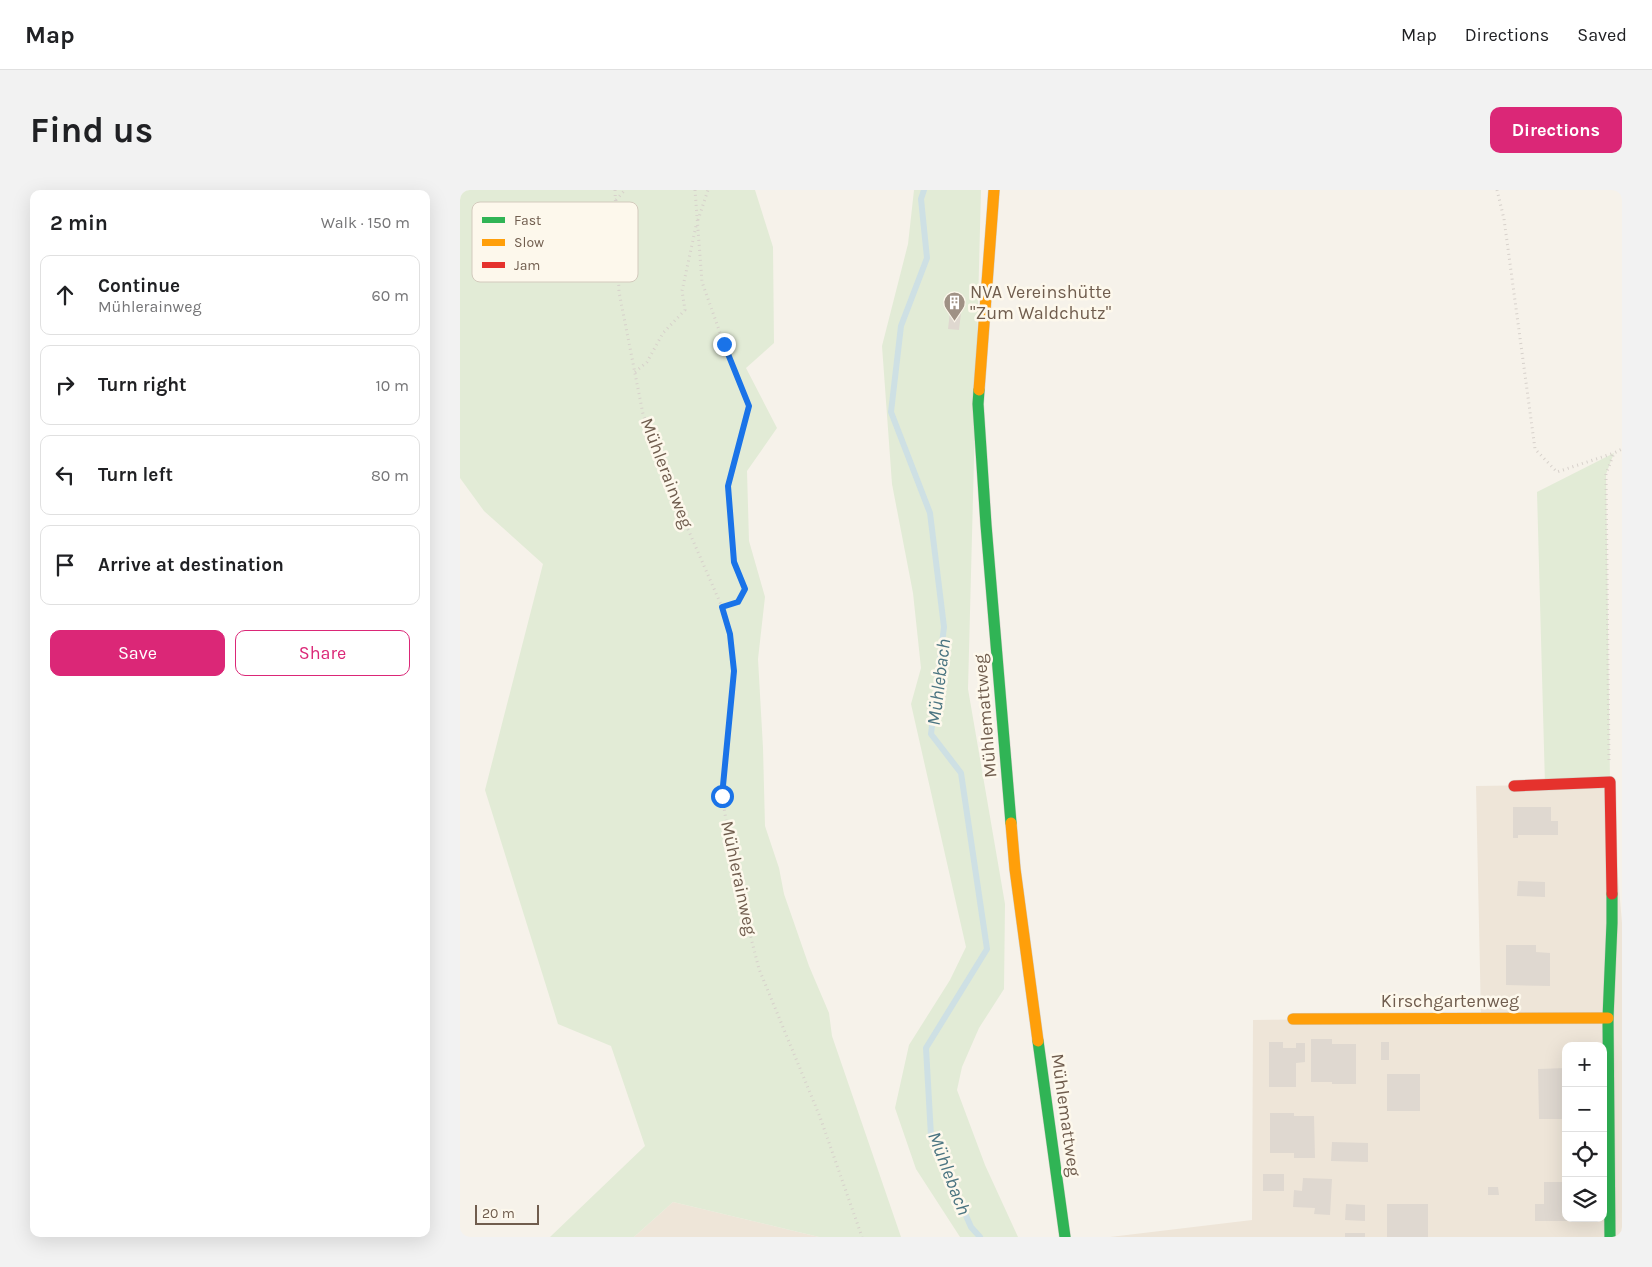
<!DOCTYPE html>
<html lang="en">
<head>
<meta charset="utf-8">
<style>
  :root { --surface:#fff; --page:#f2f2f2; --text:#202124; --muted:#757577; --line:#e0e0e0; --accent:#db2777 }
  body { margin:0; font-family:Karla,sans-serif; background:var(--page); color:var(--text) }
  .controls { position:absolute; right:15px; bottom:15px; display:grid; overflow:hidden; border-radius:10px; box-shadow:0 5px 20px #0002 }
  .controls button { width:45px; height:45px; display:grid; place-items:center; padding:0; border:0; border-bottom:1px solid var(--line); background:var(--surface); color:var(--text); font:25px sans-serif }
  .scale { position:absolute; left:15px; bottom:12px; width:64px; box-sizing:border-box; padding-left:5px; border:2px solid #705d4e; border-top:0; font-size:14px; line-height:18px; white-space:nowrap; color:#705d4e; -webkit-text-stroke:4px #fdf8ec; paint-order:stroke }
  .stop { position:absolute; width:15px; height:15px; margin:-11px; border:4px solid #1a73e8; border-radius:50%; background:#fff }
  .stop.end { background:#1a73e8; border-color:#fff; box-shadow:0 1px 5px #0008 }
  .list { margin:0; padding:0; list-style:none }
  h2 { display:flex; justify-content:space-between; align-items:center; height:65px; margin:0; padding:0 20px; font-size:21px }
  h2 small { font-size:16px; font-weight:400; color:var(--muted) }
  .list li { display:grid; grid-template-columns:32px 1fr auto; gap:15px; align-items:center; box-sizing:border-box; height:80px; margin:0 10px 10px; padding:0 10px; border:1px solid var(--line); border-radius:10px }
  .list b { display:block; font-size:19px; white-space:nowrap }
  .list p { margin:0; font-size:16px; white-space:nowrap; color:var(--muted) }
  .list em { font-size:16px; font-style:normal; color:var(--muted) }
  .actions { display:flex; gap:10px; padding:15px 20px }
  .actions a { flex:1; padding:11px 0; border:1px solid var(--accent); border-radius:10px; text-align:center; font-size:18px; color:var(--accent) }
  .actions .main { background:var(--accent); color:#fff }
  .icon { flex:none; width:28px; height:28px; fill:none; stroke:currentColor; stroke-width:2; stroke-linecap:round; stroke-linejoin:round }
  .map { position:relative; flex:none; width:1162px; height:1047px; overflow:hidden; border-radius:10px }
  header { display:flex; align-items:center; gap:30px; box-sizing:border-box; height:70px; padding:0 25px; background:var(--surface); border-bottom:1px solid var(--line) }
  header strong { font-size:24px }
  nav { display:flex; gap:28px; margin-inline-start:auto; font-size:18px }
  .intro { display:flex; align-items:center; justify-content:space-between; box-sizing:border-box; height:120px; padding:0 30px }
  h1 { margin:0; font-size:35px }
  .button { padding:12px 22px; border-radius:10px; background:var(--accent); color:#fff; font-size:18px; font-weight:700 }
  main { display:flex; gap:30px; padding:0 30px }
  aside { flex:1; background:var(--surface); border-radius:10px; box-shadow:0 5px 20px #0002 }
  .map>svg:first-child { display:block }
  .residential { fill:#eee5d8; fill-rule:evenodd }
  .green { fill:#e2ebd6 }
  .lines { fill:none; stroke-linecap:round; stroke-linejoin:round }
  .stream { stroke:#cee0e4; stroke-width:6 }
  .building { fill:#dfd8d0 }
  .fast-casing { stroke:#d3cec6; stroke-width:12 }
  .slow-casing { stroke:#d3cec6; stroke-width:12 }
  .jam-casing { stroke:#d3cec6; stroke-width:12 }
  .path { stroke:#d7d1cb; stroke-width:3; stroke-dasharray:1 4; stroke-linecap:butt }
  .fast { stroke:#30b455; stroke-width:11 }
  .slow { stroke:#ff9f0a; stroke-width:11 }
  .jam { stroke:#e5322d; stroke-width:11 }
  .route { stroke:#1a73e8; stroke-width:6 }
  .labels { text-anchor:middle; stroke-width:5; stroke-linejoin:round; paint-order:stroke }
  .poi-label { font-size:18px; fill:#705d4e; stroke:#fdf8ec; text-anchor:start }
  .street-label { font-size:18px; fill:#705d4e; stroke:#fdf8ec }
  .water-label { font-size:19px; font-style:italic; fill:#4a7481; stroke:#fdf8ec }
  .key { fill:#fdf8ec; stroke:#d3cabd; stroke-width:1 }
  .key-label { font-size:14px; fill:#705d4e }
</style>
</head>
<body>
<header>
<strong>Map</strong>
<nav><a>Map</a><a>Directions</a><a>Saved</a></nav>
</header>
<div class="intro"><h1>Find us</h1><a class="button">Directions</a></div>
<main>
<aside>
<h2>2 min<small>Walk · 150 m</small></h2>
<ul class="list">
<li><svg class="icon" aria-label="ahead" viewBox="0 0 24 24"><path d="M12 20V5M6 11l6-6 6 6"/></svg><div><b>Continue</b><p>Mühlerainweg</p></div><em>60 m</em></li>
<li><svg class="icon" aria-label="right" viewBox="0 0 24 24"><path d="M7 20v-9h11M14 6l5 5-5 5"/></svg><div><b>Turn right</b></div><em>10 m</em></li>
<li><svg class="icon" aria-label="left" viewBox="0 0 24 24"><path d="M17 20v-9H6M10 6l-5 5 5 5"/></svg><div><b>Turn left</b></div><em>80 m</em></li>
<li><svg class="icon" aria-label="arrive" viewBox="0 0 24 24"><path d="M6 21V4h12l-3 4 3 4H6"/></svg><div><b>Arrive at destination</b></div></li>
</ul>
<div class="actions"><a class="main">Save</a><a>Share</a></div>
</aside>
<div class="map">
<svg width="1162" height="1047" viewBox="0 0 1162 1047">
  <rect width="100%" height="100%" fill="#f6f2ea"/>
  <path class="residential" d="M1150 592 1162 733V1047H650L792 1030 793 830 1021 828 1016 596 1085 595ZM1106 856H1143V1028H1106Z
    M213 1012 359 1047H174Z"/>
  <path class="green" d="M0 0H295L313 57 314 153 286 178 317 238 287 281 289 351 305 407 298 469 303 558 305 636 319 678 324 704 349 776 369 823 372 846 441 1047H359L213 1012 174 1047H90L185 956 151 856 98 834 25 600 83 374 24 321 0 288Z
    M454 0H521L508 499 545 714 544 799 519 838 502 877 497 900 525 975 558 1047H500L456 979 435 918 449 855 490 790 506 757 451 514 461 478 453 403 432 294 422 156 448 54Z
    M1154 263 1146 284 1150 592 1085 595 1077 302Z"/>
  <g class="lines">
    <path class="stream" d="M464 0 461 9 467 68 441 136 431 222 470 323 484 437 471 544 501 583 527 759 466 858 471 946 511 1037 520 1047"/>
  </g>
  <path class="building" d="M490 122 501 123 499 140 488 139Z
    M1053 617H1091V631H1098V645H1058V648H1053Z
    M1058 691 1085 692V707L1057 706Z
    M1046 755H1076V762L1090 763V796L1046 795Z
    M851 849H872V854H896V894H872V892H851Z
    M809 852H823V858H836V853H845V872L836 873V897H809Z
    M921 852H929V870H921Z
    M1106 878V929H1079L1078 879Z
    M927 884H960V921H927Z
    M810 923H834V926H854L855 968H834V963H810Z
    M872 952 908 953V972L871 971Z
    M803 984H824V1001H803Z
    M843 988 872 989 870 1025 854 1024 855 1018 833 1017 834 1000 842 1001Z
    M1084 992H1106V1028H1124V1031H1075V1014H1084Z
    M1028 997H1038L1039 1005H1028Z
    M886 1014 905 1015V1031L885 1030Z
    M927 1014H968V1047H927Z
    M885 1043H905V1047H885Z"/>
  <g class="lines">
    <defs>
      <path id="fast" d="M519 200 518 214 526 335 551 633
        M578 851 605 1047
        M1150 1047 1148 828 1152 733V704"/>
      <path id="slow" d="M519 200 534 0
        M551 633 555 679 578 851
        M833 829 1148 828"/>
      <path id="jam" d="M1054 596 1150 592 1152 704"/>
    </defs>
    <use href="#fast" class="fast-casing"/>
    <use href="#slow" class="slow-casing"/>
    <use href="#jam" class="jam-casing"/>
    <path class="path" d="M155 0 159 102 183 224 220 321 262 417 270 444 274 481 262 606 276 690 299 779 360 927 402 1047
      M235 0 242 92 264 154 289 216 268 296 275 372 285 399 278 412 262 417
      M1037 0 1044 29 1075 259 1097 282 1154 263
      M156 10 165 0
      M238 30 248 0
      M175 182 187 172 203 143 225 120 222 101 236 36
      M1149 570 1146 284 1154 263 1162 259"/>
    <use href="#fast" class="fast"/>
    <use href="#slow" class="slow"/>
    <use href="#jam" class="jam"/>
  </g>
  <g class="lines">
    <path class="route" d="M262 606 274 481 270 444 262 417 278 412 285 399 274 372 268 296 289 216 264 154"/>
  </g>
  <defs>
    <symbol id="building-pin" viewBox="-11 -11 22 30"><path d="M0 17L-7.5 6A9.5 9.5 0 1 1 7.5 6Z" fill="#9f9185" stroke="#fdf8ec"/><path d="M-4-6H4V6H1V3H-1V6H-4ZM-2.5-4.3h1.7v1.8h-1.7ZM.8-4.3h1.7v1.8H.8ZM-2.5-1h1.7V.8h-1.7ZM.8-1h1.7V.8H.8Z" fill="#fff"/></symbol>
  </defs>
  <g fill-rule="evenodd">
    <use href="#building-pin" x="482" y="100" width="25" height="34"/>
  </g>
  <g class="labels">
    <g class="poi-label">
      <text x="510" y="108">NVA Vereinshütte<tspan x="510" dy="21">"Zum Waldchutz"</tspan></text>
    </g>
    <g class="street-label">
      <text transform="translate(207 283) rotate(69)" y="6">Mühlerainweg</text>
      <text transform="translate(525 526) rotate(-95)" y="6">Mühlemattweg</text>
      <text transform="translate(279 688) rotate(78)" y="6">Mühlerainweg</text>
      <text x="990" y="817">Kirschgartenweg</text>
      <text transform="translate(606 925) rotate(82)" y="6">Mühlemattweg</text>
    </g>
    <g class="water-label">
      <text transform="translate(478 492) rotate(-83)" y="7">Mühlebach</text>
      <text transform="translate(490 983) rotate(69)" y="7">Mühlebach</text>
    </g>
  </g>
  <rect x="12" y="12" width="166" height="80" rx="8" class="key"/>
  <rect x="22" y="27" width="23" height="6" fill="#30b455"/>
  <rect x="22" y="49" width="23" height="7" fill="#ff9f0a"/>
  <rect x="22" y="72" width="23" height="6" fill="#e5322d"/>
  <g class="key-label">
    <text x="54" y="35">Fast</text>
    <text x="54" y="57">Slow</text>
    <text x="54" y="80">Jam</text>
  </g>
</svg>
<div class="controls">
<button>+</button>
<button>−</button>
<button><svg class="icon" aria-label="locate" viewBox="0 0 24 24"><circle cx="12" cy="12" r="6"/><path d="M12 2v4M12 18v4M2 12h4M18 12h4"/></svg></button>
<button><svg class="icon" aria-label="layers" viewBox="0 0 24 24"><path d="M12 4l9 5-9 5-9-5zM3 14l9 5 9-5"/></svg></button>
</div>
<div class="scale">20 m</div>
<div class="stop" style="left:262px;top:606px"></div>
<div class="stop end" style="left:264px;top:154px"></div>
</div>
</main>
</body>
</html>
